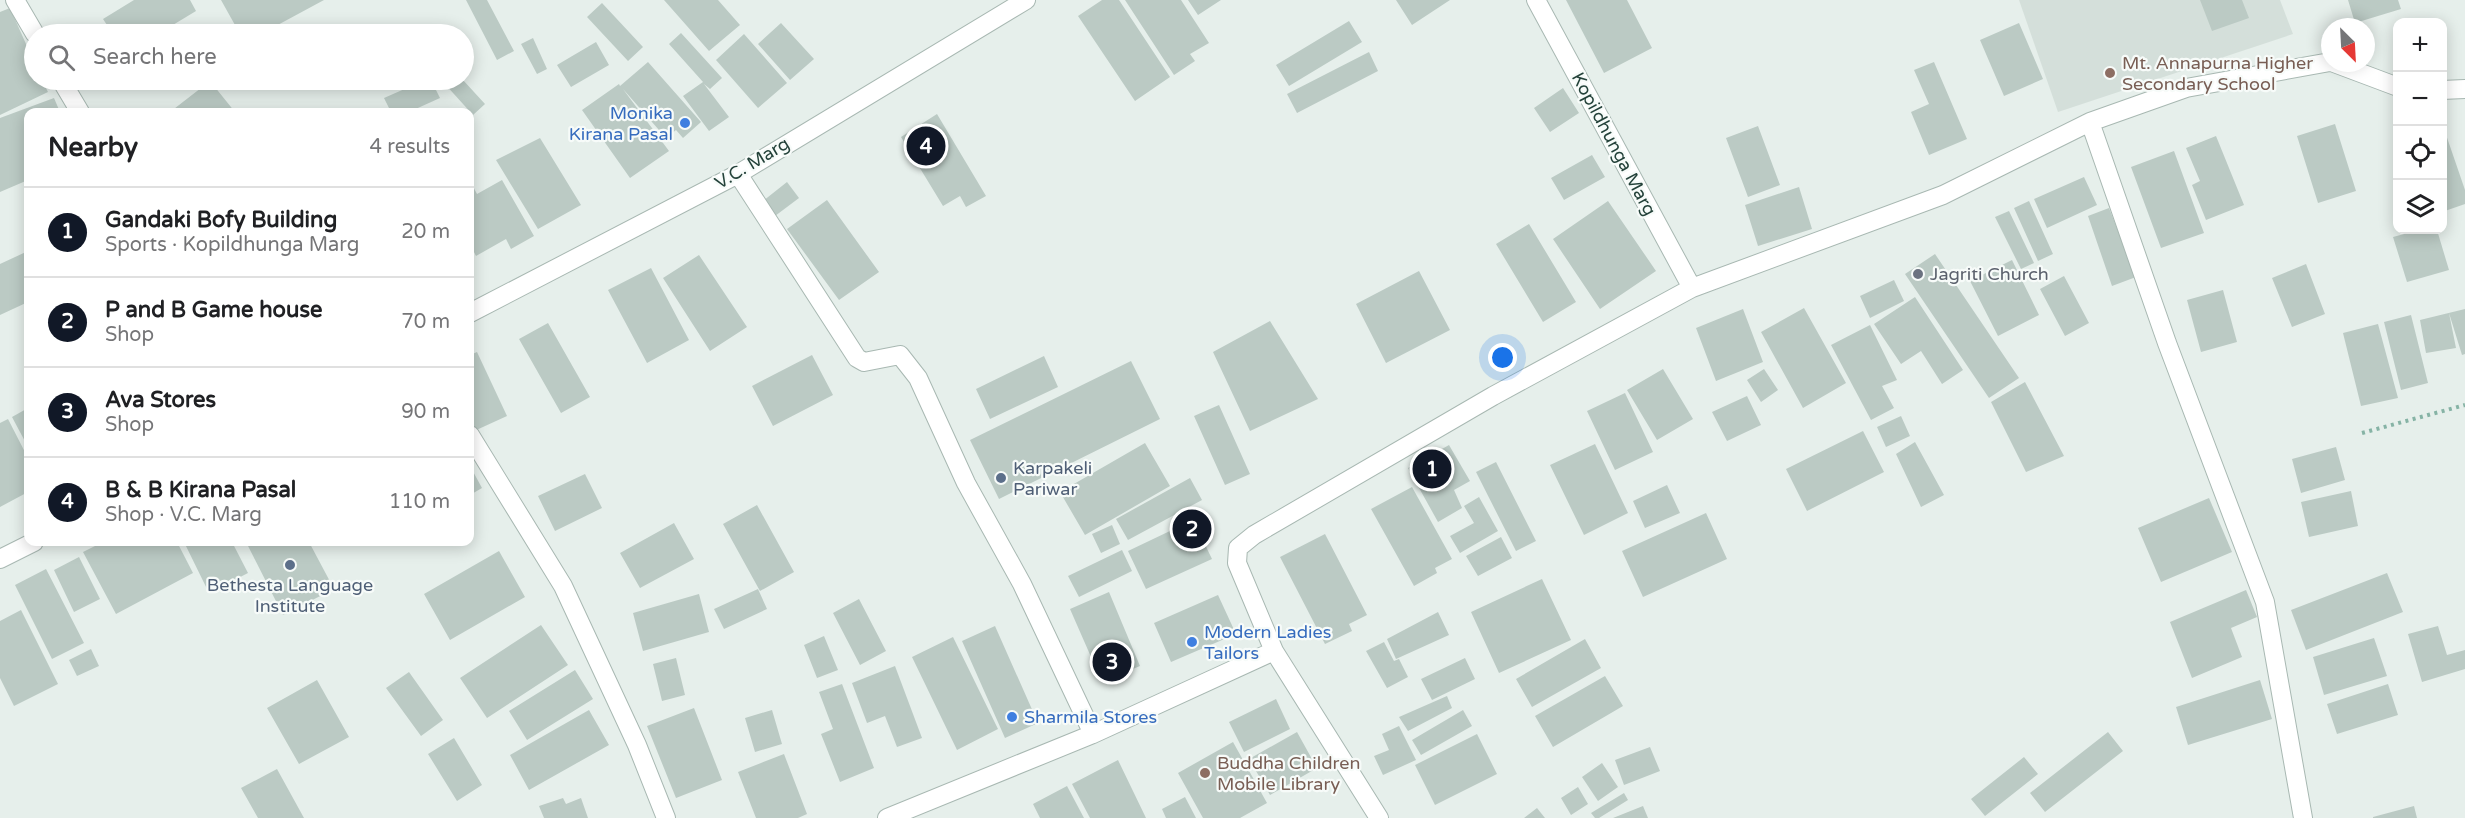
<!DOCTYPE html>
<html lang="en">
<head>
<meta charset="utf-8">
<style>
  :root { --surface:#fff; --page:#f6f6f6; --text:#202124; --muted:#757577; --line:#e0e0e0; --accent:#111827 }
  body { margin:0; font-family:"Varela Round",sans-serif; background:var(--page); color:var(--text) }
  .controls { position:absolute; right:18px; top:18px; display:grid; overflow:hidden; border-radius:12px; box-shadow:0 3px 15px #0003 }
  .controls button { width:54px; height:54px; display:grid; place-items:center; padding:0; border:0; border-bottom:2px solid var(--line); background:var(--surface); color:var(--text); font:30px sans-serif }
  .compass { position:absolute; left:2321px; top:18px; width:54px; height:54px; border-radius:50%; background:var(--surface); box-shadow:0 3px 15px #0003; rotate:156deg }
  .you { position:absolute; left:1503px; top:358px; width:21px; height:21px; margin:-15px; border:4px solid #fff; border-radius:50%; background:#1a73e8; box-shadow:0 0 0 9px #1a73e833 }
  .badge { display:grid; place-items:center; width:39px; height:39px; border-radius:50%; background:var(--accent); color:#fff; font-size:20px; font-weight:700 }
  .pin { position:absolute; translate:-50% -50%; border:3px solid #fff; box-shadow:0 2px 6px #0006 }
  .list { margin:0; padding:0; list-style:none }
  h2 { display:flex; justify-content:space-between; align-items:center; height:78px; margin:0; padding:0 24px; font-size:26px }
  h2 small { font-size:20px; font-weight:400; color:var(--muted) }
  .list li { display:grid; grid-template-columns:39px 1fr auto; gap:18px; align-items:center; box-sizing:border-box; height:90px; padding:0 24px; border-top:2px solid var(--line) }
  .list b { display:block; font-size:22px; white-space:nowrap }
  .list p { margin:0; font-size:20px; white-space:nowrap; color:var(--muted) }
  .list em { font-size:20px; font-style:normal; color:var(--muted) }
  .icon { flex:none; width:33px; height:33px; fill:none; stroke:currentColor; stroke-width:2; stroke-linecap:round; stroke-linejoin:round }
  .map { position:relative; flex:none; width:2465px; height:818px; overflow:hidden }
  .search { position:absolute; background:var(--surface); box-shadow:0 3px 15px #0003; left:24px; top:24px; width:450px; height:66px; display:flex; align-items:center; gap:15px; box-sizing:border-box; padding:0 21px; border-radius:33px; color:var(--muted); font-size:22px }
  .panel { position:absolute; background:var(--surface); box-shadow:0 3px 15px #0003; left:24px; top:108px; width:450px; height:438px; border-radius:12px }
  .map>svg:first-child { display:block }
  .built { fill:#d4dfda }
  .building { fill:#bbcac4 }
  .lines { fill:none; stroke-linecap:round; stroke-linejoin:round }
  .minor-casing { stroke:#a8b8b2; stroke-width:20 }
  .path { stroke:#86b3a5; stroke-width:4; stroke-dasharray:3 4.5; stroke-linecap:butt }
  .minor { stroke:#fff; stroke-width:18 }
  .education-dot { fill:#8d6e63; stroke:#f7fbf9; stroke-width:2 }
  .shop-dot { fill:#3f7fe0; stroke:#f7fbf9; stroke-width:2 }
  .worship-dot { fill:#6b7280; stroke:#f7fbf9; stroke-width:2 }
  .service-dot { fill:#5c6f8a; stroke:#f7fbf9; stroke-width:2 }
  .labels { text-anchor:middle; stroke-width:4.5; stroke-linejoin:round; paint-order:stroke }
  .education-label { font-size:18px; fill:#785e54; stroke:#f7fbf9; text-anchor:start }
  .shop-label { font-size:18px; fill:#366cbe; stroke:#f7fbf9; text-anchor:start }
  .street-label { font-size:18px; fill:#24423a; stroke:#f7fbf9 }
  .worship-label { font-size:18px; fill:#5b616d; stroke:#f7fbf9; text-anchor:start }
  .service-label { font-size:18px; fill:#4e5e75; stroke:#f7fbf9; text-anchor:start }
</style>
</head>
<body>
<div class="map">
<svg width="2465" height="818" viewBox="0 0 2465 818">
  <rect width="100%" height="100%" fill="#e6efeb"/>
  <path class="built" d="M2019 0H2280L2293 34 2058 112Z"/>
  <path class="building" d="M134 0H190L196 11 158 34H113L103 19Z
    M221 0H324L261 34H240Z
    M466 0H487L514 51 497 60Z
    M664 0H718L740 25 709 51Z
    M1102 0H1119L1170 77 1135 101 1078 16Z
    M1125 0H1181L1209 43 1190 54 1195 61 1174 75Z
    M1188 0H1221L1198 15Z
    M1396 0H1450L1412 25Z
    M1566 0H1627L1652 48 1604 73Z
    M2200 0H2242L2249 18 2212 31Z
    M2348 0H2398L2401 9 2355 23Z
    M602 3 643 47 628 61 587 17Z
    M10 8 34 62V80H42L48 92 0 115V12Z
    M1349 21 1362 42 1289 86 1276 65Z
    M781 23 814 59 790 80 758 44Z
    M2019 23 2043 79 2004 96 1980 40Z
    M681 33 722 78 710 89 704 84 729 117 709 131 683 96 703 82 669 44Z
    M744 34 787 83 758 108 716 60Z
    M533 38 547 69 537 74 521 44Z
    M596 42 609 65 571 87 557 65Z
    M1369 52 1378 71 1297 113 1287 94Z
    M648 62 701 122 683 138 676 130 666 138 623 89 669 151 630 178 582 110 619 84 620 86Z
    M1934 62 1967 139 1929 155 1911 112 1929 104 1914 70Z
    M425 80H431L440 98 409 112H391L384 98Z
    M448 80H463L485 104 473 115 444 83Z
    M210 81 235 112H170Z
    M1563 88 1579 113 1550 132 1534 108Z
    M54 98 60 112H28V180L0 192V118Z
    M937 114 986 196 966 207 960 196 943 206 901 137Z
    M2442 123 2465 190V204L2442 212Z
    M2335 124 2356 191 2318 203 2297 136Z
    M1758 126 1780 185 1748 197 1726 138Z
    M2216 136 2244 205 2206 220 2192 185 2200 181 2186 148Z
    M540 138 581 205 538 229 496 160Z
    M2174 151 2204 233 2161 248 2131 167Z
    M1592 155 1605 177 1564 200 1551 178Z
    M2084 177 2097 205 2047 228 2034 199Z
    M502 180 534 236 511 249 506 239 476 256 470 244V181L477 194Z
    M787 182 799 198 775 216 763 201Z
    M1799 187 1812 229 1758 246 1745 205Z
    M827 200 879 272 839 300 787 229Z
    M1608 201 1656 271 1600 309 1553 239Z
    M2029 201 2053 254 2038 261 2014 208Z
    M2109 208 2136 277 2112 286 2088 216Z
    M2009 211 2034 263 2021 269 1995 217Z
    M1529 224 1576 302 1543 322 1496 244Z
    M2419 230H2437L2449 270 2407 282 2393 237Z
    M28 251V302L0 315V264Z
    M1935 254 2019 378 1989 398 1905 274Z
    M699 255 747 327 710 351 663 278Z
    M2012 260 2039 315 1998 336 1970 281Z
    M2306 264 2325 314 2292 327 2272 278Z
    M651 268 689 340 647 363 608 290Z
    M1419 271 1450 330 1386 363 1356 304Z
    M2064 276 2089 323 2065 336 2040 289Z
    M1894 280 1904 301 1870 318 1860 296Z
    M2223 290 2237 342 2201 352 2187 300Z
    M1915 297 1963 370 1942 384 1921 351 1901 364 1874 324Z
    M1804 308 1846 383 1803 408 1761 332Z
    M1743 309 1763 362 1716 381 1696 328Z
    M2465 309V354L2462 355 2449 313 2456 348 2426 353 2420 320Z
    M2411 315 2428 383 2401 390 2384 322Z
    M1270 321 1318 399 1250 431 1213 352Z
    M548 323 590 397 561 413 519 339Z
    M2378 324 2398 398 2361 406 2343 333Z
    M1870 325 1897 380 1882 386 1894 408 1871 420 1831 345Z
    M477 352 507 416 472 432 470 355Z
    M812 355 833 395 773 426 752 386Z
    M1044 356 1058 387 990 419 976 389Z
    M1131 361 1160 419 999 499 970 440Z
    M1663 369 1693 419 1657 440 1627 390Z
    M1764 369 1778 390 1761 402 1747 380Z
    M2025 382 2064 456 2026 472 1991 402Z
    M1625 393 1653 452 1615 470 1587 411Z
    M1747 396 1761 425 1727 441 1712 412Z
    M1219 405 1250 474 1225 485 1194 416Z
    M28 408V447L12 417Z
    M1901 416 1910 436 1886 447 1877 427Z
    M8 419 28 458V492L0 507V423Z
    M1863 431 1884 472 1807 511 1786 469Z
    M1915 442 1944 495 1921 507 1896 454Z
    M1145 443 1170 486 1085 535 1060 492Z
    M1595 444 1628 513 1584 535 1550 465Z
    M1449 445 1470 481 1454 490 1462 508 1438 522 1408 468Z
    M2336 447 2345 480 2301 493 2292 459Z
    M1496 462 1536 541 1516 551 1476 472Z
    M470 466 482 488 470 495Z
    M585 474 602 508 555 531 538 496Z
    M1190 478 1202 500 1128 540 1116 519Z
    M1667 485 1680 513 1645 528 1633 501Z
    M1412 487 1452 559 1435 568 1437 573 1414 586 1371 509Z
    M2351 491 2358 526 2309 537 2301 502Z
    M1479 497 1498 531 1460 553 1450 536 1474 523 1464 506Z
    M2209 498 2232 552 2161 582 2138 528Z
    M757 505 794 572 760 591 723 524Z
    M1706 513 1727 559 1643 597 1622 551Z
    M1193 520 1212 559 1146 589 1128 551Z
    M674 523 694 559 640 588 620 553Z
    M1112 525 1120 544 1101 553 1092 534Z
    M1325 534 1367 615 1349 624 1352 631 1325 644 1280 557Z
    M1501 537 1512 558 1478 576 1466 556Z
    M103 542H177L193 573 116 614 83 552Z
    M184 542H232L248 573 209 593Z
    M246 542H309L334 589 283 615Z
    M1122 550 1132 571 1079 597 1068 576Z
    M499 551 525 597 450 640 424 594Z
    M79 557 100 599 74 612 54 570Z
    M46 569 84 643 52 659 15 585Z
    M2387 573 2403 612 2306 650 2291 610Z
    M1542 579 1571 640 1499 673 1471 612Z
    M758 589 767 609 724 629 714 609Z
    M2246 590 2257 617 2231 628 2242 657 2192 678 2170 622Z
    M1109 592 1140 666 1102 682 1070 609Z
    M699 594 709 632 643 651 633 613Z
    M1218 595 1236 634 1171 662 1154 623Z
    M859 599 886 651 860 665 833 613Z
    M21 610 58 684 14 706 0 678V621Z
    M1438 612 1449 635 1396 659 1387 639Z
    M541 625 568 665 487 718 460 678Z
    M995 626 1038 723 1005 738 962 641Z
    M2438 626 2447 655 2465 650V669L2422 682 2408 634Z
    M824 636 838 670 817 678 804 645Z
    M953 637 998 729 957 750 912 657Z
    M2374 638 2387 676 2324 695 2313 657Z
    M1585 639 1601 668 1532 707 1516 679Z
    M1384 642 1394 661 1399 659 1408 677 1387 688 1366 651Z
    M91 649 99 666 77 676 69 660Z
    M676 658 685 695 662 701 653 664Z
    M1465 658 1475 679 1432 700 1421 679Z
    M895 666 922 738 897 747 885 716 867 723 852 683Z
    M575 670 593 699 527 740 509 711Z
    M409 672 443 720 421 736 386 688Z
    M1605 676 1623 706 1553 747 1535 716Z
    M317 680 349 737 299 764 267 708Z
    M2260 680 2272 719 2188 745 2176 707Z
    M842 684 874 768 840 782 821 734 833 729 819 692Z
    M2388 684 2398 715 2337 734 2327 704Z
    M1447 696 1452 708 1408 731 1399 717Z
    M1276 699 1290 729 1244 752 1229 722Z
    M694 708 722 780 676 798 647 726Z
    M589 710 609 745 529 790 510 755Z
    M772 710 782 744 755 752 745 718Z
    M1463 710 1472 726 1421 755 1412 740Z
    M1399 726 1416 760 1383 775 1374 756 1389 750 1382 734Z
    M1297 732 1317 768 1270 795 1249 759Z
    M2108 732 2123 751 2045 812 2030 793Z
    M1477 734 1497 774 1435 805 1415 765Z
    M454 738 482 785 457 801 428 754Z
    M1233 742 1267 803 1240 818H1203L1178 773Z
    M1650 747 1660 771 1624 785 1615 760Z
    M784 754 807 814 798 818H756L738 772Z
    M2024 757 2038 774 1985 816 1971 799Z
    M1118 760 1146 818H1090L1072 784Z
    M1602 763 1618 787 1598 801 1582 777Z
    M277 769 304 818H258L241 788Z
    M1067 786 1084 818H1040L1033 804Z
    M1578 787 1588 804 1571 815 1561 798Z
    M1624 793 1628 800 1599 818H1595L1591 813Z
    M1185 797 1196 818H1166L1162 809Z
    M563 798 566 804 581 798 588 818H544L539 806Z
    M1643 806 1648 818H1613Z
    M2414 806 2417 818H2373V817Z
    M1537 808 1545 818H1524Z"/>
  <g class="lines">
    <defs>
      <path id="minor" d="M15 0 35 34
        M1536 0 1692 288
        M2334 63 2398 87
        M61 80 80 112
        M2442 90 2465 89
        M2090 122 2167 343 2265 602 2303 818
        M738 174 857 358 864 362 900 355 918 378 966 483 1022 584 1093 734
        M470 313 738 174 1026 0
        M470 435 563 586 637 745 666 818
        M0 559 34 542
        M887 818 1093 734 1274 651
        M1379 818 1274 651 1237 563 1238 548 1254 535 1493 396 1692 288 1943 195 2090 122 2186 88 2330 62"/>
    </defs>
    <use href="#minor" class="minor-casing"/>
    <path class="path" d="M2362 433 2465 405"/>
    <use href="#minor" class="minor"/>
  </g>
  <g class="education-dot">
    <circle cx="2110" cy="73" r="6"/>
    <circle cx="1205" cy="773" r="6"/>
  </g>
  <g class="shop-dot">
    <circle cx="685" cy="123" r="6"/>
    <circle cx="1192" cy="642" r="6"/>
    <circle cx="1012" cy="717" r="6"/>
  </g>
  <circle class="worship-dot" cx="1918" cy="274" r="6"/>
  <g class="service-dot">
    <circle cx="1001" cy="478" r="6"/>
    <circle cx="290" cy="565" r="6"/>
  </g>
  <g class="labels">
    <g class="education-label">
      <text x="2122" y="69">Mt. Annapurna Higher<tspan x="2122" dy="21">Secondary School</tspan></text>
      <text x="1217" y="769">Buddha Children<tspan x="1217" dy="21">Mobile Library</tspan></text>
    </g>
    <g class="shop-label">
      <text x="673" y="119" text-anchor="end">Monika<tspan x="673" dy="21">Kirana Pasal</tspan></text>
      <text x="1204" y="638">Modern Ladies<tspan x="1204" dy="21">Tailors</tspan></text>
      <text x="1024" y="723">Sharmila Stores</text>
    </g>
    <g class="street-label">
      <text transform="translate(1614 144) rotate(62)" y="6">Kopildhunga Marg</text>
      <text transform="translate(752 163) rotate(-31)" y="6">V.C. Marg</text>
    </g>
    <g class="worship-label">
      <text x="1930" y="280">Jagriti Church</text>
    </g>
    <g class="service-label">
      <text x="1013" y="474">Karpakeli<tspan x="1013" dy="21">Pariwar</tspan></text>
      <text x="290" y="591" text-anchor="middle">Bethesta Language<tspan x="290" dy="21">Institute</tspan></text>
    </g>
  </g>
</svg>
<div class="controls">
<button>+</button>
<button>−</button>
<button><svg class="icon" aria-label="locate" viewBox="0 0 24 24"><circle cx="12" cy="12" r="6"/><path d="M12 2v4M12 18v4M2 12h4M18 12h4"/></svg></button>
<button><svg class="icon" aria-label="layers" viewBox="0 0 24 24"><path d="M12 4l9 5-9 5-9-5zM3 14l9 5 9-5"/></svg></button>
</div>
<svg class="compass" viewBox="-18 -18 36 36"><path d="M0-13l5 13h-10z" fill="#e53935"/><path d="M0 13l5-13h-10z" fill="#757577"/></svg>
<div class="you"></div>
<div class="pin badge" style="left:1432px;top:469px">1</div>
<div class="pin badge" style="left:1192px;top:529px">2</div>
<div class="pin badge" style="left:1112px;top:662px">3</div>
<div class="pin badge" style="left:926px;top:146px">4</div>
<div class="search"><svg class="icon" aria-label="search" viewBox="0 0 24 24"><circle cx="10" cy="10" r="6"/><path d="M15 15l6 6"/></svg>Search here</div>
<section class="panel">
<h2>Nearby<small>4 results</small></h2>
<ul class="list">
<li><span class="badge">1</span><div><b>Gandaki Bofy Building</b><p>Sports · Kopildhunga Marg</p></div><em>20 m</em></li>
<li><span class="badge">2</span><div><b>P and B Game house</b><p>Shop</p></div><em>70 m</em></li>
<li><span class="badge">3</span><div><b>Ava Stores</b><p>Shop</p></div><em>90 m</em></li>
<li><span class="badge">4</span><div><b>B &amp; B Kirana Pasal</b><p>Shop · V.C. Marg</p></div><em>110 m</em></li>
</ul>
</section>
</div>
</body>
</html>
